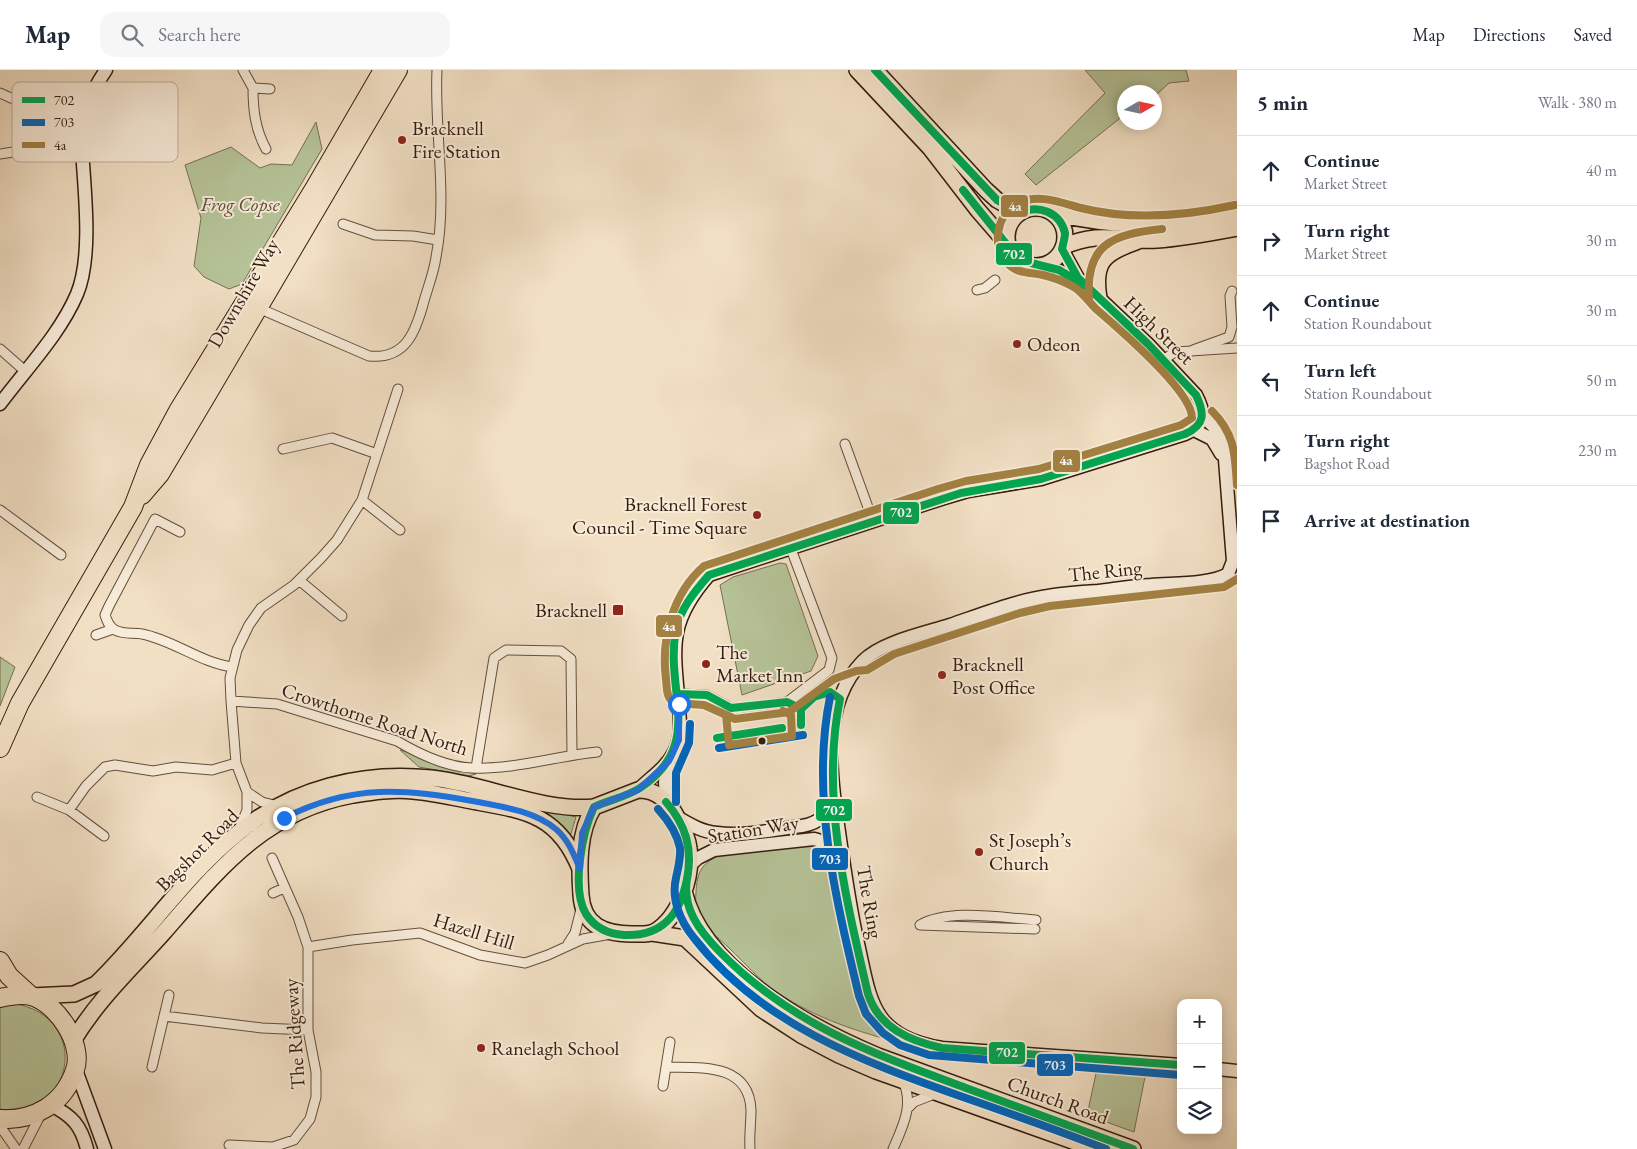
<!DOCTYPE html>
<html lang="en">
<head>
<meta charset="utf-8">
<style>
  :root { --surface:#fff; --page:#f6f6f7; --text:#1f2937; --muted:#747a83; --line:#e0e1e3 }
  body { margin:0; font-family:"EB Garamond",serif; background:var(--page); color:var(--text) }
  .controls { position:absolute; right:15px; bottom:15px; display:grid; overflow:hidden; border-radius:10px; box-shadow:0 2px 12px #0003 }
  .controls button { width:45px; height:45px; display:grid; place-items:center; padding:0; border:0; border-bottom:1px solid var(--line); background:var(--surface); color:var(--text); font:25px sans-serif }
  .compass { position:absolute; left:1117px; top:15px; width:45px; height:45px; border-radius:50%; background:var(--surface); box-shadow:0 2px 12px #0003; rotate:81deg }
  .stop { position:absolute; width:15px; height:15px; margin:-11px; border:4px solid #1a73e8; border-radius:50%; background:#fff }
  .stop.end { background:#1a73e8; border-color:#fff; box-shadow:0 1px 5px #0008 }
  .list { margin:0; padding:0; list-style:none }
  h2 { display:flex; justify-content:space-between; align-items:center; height:65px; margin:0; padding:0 20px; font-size:21px }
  h2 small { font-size:16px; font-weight:400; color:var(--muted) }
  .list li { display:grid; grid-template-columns:32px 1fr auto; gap:15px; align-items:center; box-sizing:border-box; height:70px; padding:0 20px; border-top:1px solid var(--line) }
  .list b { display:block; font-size:19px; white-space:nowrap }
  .list p { margin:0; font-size:16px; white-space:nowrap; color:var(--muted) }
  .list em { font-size:16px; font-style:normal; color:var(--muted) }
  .icon { flex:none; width:28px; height:28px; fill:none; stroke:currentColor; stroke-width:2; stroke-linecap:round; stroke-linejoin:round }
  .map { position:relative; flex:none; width:1237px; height:1079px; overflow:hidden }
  header { display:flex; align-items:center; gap:30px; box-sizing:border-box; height:70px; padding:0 25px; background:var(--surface); border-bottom:1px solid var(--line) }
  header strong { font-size:24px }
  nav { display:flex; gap:28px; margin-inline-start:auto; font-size:18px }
  .search { width:350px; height:45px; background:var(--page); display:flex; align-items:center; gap:12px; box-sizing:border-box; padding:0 18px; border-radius:15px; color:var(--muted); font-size:19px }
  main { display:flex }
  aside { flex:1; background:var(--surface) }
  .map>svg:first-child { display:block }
  .green { fill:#b6c398; stroke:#767053 }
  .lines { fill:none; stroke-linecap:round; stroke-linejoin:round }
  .street-casing { stroke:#644e3c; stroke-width:11 }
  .secondary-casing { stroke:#351d0e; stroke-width:15 }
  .primary-casing { stroke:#351d0e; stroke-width:18 }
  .highway-casing { stroke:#351d0e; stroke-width:20 }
  .street { stroke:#f7ebd9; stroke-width:9 }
  .secondary { stroke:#f7ebd9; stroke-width:12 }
  .primary { stroke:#f2e0c5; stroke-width:15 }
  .highway { stroke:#f2e0c5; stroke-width:18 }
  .bus-1-casing { stroke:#f7ebd9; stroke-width:11 }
  .bus-2-casing { stroke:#f7ebd9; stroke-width:11 }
  .bus-3-casing { stroke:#f7ebd9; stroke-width:11 }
  .bus-1 { stroke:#00a651; stroke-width:8 }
  .bus-2 { stroke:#0065bd; stroke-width:8 }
  .bus-3 { stroke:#a38142; stroke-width:8 }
  .route { stroke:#1a73e8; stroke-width:6 }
  .poi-dot { fill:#8f2418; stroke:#f7ebd9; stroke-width:2 }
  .bus-dot { fill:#351d0e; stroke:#f7ebd9; stroke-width:2 }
  .labels { text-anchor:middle; stroke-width:4; stroke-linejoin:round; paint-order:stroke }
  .poi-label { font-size:20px; fill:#351d0e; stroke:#f7ebd9; text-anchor:start }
  .park-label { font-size:20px; font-style:italic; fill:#5c4f37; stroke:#f7ebd9 }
  .street-label { font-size:20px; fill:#351d0e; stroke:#f7ebd9 }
  .key { fill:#f7ebd9; stroke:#bdad9c; stroke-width:1 }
  .key-label { font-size:14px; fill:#351d0e }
  .line-badge { stroke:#f7ebd9; stroke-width:2 }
  .badge-label { font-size:14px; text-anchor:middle; font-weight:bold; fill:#fff }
</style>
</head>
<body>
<header>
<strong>Map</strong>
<div class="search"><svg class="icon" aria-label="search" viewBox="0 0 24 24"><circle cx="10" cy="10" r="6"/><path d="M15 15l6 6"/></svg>Search here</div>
<nav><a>Map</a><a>Directions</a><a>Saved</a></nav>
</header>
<main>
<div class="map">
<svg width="1237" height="1079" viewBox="0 0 1237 1079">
  <rect width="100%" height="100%" fill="#f2e0c5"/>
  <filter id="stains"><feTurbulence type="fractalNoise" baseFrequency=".004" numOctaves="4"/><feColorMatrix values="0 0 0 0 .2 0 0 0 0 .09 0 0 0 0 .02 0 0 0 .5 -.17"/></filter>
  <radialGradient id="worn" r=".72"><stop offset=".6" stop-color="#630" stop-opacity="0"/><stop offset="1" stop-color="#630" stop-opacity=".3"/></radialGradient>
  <path class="green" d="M1085 0H1186L1189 11 1169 13 1155 26 1154 22H1124V45L1036 115 1025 104 1105 23Z
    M316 52 322 79 242 214 229 219 204 207 194 196 201 148 185 95 231 77 260 98 271 94 292 95Z
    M780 493 786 494 818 586 811 601 742 625 720 515 733 507Z
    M0 587 15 597 0 636Z
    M400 680 476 704 469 706 419 697Z
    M452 717 576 747 570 767 450 721Z
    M805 775C816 775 823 776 828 787L860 924 869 945 904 974C859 962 816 949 777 922 760 911 744 892 729 878 712 862 693 848 696 822 697 803 701 794 718 786Z
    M10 933C94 943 75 1052 0 1039V935Z
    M1097 999 1146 1002 1134 1062 1087 1045Z"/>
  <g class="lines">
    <defs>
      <path id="street" d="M243 0 253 18 270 19
        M253 18C253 39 255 59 266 79
        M0 23 20 32 83 48
        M0 84 20 81
        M343 154 375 165 413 166 438 170
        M977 220 985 218 995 210
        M256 237 369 286C406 290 416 261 424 231 428 217 434 202 436 187 448 126 434 61 437 0
        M0 279 25 301
        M1193 280 1229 267 1232 257 1230 226 1232 221
        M1163 290 1175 282 1237 278
        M845 374 873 451
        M283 379 332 368 377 384
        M362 430 400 460
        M0 440 61 485
        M180 462 155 449 109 536 105 545C107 551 109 557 115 560 124 565 133 562 142 564 173 570 199 592 232 597
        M299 510 342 546
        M96 565 113 559
        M678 624 707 625 731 638 736 639 787 632 829 600 832 588 791 479
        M231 631 277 634 397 671C419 684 447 697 472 698 512 700 557 686 597 682
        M787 632 801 639
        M476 698 494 588 506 580 561 581 571 589 572 685
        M247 722 262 732 278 736
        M37 727 69 740 104 766
        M69 740 86 716 105 697 115 695 153 701 176 697 212 700 236 693
        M239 760 247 740V722L236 693 231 631 230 608 237 580 249 555 261 538 294 515 321 488 337 470 362 430 398 319
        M273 823 284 818
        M920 855C950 838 1002 848 1036 850
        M920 855 1035 859
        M568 874 575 863 582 835
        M308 877 352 870 420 863 480 885 525 893 548 885 583 869 611 864
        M164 946 262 958 308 960
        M152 997 169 925
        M666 997C699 998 749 992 751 1040 751 1053 749 1066 750 1079
        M663 1016 670 972
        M909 1037 914 1032 937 1023
        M0 1056 16 1079
        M229 1075 273 1077 294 1070 310 1049 316 1027V1002L308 960V877L298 847 272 788
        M23 1079 42 1042
        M893 1079C903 1056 914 1035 903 1011"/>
      <path id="secondary" d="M1043 195 1078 208
        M0 334C26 299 60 264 77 224 94 183 83 109 81 64 84 39 92 20 106 0
        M1194 360 1212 369 1221 384
        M638 720C651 707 666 698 674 682 682 667 680 653 679 637 674 577 667 553 709 505L941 429 968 421 1041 409 1185 364C1206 355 1206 344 1196 325L1148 274 1078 208 1062 179
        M666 732 665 712 669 691
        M677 747C689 754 702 762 717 763 744 767 775 759 802 756 820 753 828 744 832 727
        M689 796 698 788 714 780 814 769C832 772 835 792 840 807
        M1181 995 942 978C870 965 871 931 857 869 850 838 846 808 841 776 833 717 816 639 863 591 881 572 925 563 950 555 982 544 1015 531 1048 526 1065 523 1081 522 1098 521 1115 519 1133 516 1151 515 1173 513 1209 515 1228 504L1233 491 1224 377 1214 357 1203 346
        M1218 999 1237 1001
        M76 1000 105 1079
        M51 1035C72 1046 81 1055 87 1079"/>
      <path id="primary" d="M857 0 930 78 977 139 1009 176
        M875 0 986 120 997 130 1020 143
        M1007 167a29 29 0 1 1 58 0a29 29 0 1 1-58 0Z
        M1053 143C1115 158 1175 159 1237 145
        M1063 177C1099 160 1121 172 1157 170 1184 168 1210 163 1237 158
        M1099 228C1093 192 1104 183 1136 172
        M638 720C658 719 670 733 678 749 683 758 688 768 689 778 693 806 680 847 654 862 647 865 639 864 632 864 605 864 583 856 581 825 579 796 578 762 594 737Z
        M684 821C702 899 809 957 878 986L1133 1079
        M652 863 685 868 761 939 801 965 839 985 876 1001 1095 1079
        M31 926 74 924 96 914C145 867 186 804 239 762 293 718 362 701 431 708 483 713 542 742 594 737
        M73 971C98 929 133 897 165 861 220 798 265 741 353 725 373 722 393 719 413 721 435 723 456 728 477 732 528 741 559 746 580 799"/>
      <path id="highway" d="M142 425 160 404 207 325 398 0
        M0 678 20 633 133 437 149 395 178 341 314 119 383 0
        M0 891 9 906 31 926
        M0 928C9 926 22 924 31 926 57 933 84 974 75 1000 64 1034 34 1051 0 1049"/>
    </defs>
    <use href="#street" class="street-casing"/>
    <use href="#secondary" class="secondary-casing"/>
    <use href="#primary" class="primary-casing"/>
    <use href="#highway" class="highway-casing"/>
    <use href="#street" class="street"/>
    <use href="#secondary" class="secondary"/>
    <use href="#primary" class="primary"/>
    <use href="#highway" class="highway"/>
    <defs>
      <path id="bus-1" d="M963 120 1019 190 1059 200 1087 217
        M678 624 707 625 731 638 787 632 801 639
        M801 655V639L814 627 830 622 840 629C820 726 846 829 868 924 879 958 910 971 942 978L1181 995
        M717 668 782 658
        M666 732C686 755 693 779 687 809 680 845 662 867 624 865 608 864 595 858 586 844 571 819 582 762 594 737 609 730 626 727 640 718 706 674 664 621 676 560 680 539 695 521 709 505L961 423 1041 409 1185 364C1205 355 1205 344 1196 325L1148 274 1078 208 1062 179C1063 174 1065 168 1065 163 1060 142 1038 134 1020 143L997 130 875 0
        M688 804C680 836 699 861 721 883 792 955 874 984 966 1018 1022 1038 1077 1059 1133 1079"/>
      <path id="bus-2" d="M830 627C810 725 836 830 859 926L866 944 883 963 900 975 929 985 1180 1005
        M719 678 803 665
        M676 732V703L689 673 690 654
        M658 739C668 750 677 763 680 778 681 788 678 798 676 808 671 829 680 851 694 868 760 953 861 991 960 1026 1009 1043 1057 1060 1106 1079"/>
      <path id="bus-3" d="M1235 135C1185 146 1132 151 1081 138 1062 133 1038 123 1019 133 996 144 991 175 1008 194 1018 204 1030 202 1043 205 1052 207 1063 211 1072 216 1081 220 1089 232 1096 239 1118 258 1192 321 1192 348L1181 355 1039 399 966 411 938 419 704 496C672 524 661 569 666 609 667 618 666 629 675 633L704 635 735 649 789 642 834 609 856 601 867 600 894 584 1020 543 1050 536 1224 517 1237 509
        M1089 229C1085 174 1113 164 1162 159
        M1212 341C1235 364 1235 384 1237 415
        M726 645 729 675 792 666 791 645 783 641"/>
    </defs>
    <use href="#bus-1" class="bus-1-casing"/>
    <use href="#bus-2" class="bus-2-casing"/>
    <use href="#bus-3" class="bus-3-casing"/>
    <use href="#bus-1" class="bus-1"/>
    <use href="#bus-2" class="bus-2"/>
    <use href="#bus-3" class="bus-3"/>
  </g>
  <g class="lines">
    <path class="route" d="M284 748C353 713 405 719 478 732 505 737 536 742 557 760 569 771 574 785 580 799L582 763 594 737 638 720 669 691 679 670V634"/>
  </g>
  <g class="poi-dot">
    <circle cx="402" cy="70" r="5"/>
    <circle cx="1017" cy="274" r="5"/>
    <circle cx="757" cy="445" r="5"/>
    <rect x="612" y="534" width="12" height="12" rx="2.5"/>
    <circle cx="706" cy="594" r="5"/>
    <circle cx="942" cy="605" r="5"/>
    <circle cx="979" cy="782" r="5"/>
    <circle cx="481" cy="978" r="5"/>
  </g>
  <circle class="bus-dot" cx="762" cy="671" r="4.5"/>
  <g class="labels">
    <g class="poi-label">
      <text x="412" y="65">Bracknell<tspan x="412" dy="23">Fire Station</tspan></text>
      <text x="1027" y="281">Odeon</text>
      <text x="747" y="441" text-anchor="end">Bracknell Forest<tspan x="747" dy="23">Council - Time Square</tspan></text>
      <text x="607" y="547" text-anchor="end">Bracknell</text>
      <text x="716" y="589">The<tspan x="716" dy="23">Market Inn</tspan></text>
      <text x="952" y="601">Bracknell<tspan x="952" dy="23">Post Office</tspan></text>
      <text x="989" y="777">St Joseph’s<tspan x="989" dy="23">Church</tspan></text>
      <text x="491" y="985">Ranelagh School</text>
    </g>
    <g class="park-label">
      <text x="240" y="141">Frog Copse</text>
    </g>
    <g class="street-label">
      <text transform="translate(243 223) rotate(-60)" y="7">Downshire Way</text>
      <text transform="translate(1159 260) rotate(44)" y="7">High Street</text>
      <text transform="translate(1105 501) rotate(-6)" y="7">The Ring</text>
      <text transform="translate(375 649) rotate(18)" y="7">Crowthorne Road North</text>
      <text transform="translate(753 759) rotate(-9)" y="7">Station Way</text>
      <text transform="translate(197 780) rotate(-45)" y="7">Bagshot Road</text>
      <text transform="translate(870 832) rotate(80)" y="7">The Ring</text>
      <text transform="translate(474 861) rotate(17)" y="7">Hazell Hill</text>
      <text transform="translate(294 964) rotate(-94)" y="7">The Ridgeway</text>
      <text transform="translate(1058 1030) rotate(20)" y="7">Church Road</text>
    </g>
  </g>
  <rect x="12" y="12" width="166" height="80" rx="8" class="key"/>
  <rect x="22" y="27" width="23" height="6" fill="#00a651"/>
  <rect x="22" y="49" width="23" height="7" fill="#0065bd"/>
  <rect x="22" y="72" width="23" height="6" fill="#a38142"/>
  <g class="key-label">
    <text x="54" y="35">702</text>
    <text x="54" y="57">703</text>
    <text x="54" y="80">4a</text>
  </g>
  <g class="line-badge">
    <rect x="1000" y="124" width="29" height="24" rx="5" fill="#a38142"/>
    <rect x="995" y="172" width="38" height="24" rx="5" fill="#00a651"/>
    <rect x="1052" y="379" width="29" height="24" rx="5" fill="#a38142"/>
    <rect x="882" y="431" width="38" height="24" rx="5" fill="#00a651"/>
    <rect x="655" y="544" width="28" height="24" rx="5" fill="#a38142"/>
    <rect x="815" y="728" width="38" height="24" rx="5" fill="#00a651"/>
    <rect x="811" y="777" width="38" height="24" rx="5" fill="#0065bd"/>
    <rect x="988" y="971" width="38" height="24" rx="5" fill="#00a651"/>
    <rect x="1036" y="983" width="38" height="24" rx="5" fill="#0065bd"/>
  </g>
  <g class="badge-label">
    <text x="1015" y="141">4a</text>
    <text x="1014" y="189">702</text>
    <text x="1066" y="395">4a</text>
    <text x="901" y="447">702</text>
    <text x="669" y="561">4a</text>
    <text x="834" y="745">702</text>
    <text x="830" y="794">703</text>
    <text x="1007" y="987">702</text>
    <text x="1055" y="1000">703</text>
  </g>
  <rect width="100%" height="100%" filter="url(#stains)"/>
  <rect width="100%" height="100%" fill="url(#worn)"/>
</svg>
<div class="controls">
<button>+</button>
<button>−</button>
<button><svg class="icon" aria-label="layers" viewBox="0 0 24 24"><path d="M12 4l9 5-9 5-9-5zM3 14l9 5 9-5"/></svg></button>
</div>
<svg class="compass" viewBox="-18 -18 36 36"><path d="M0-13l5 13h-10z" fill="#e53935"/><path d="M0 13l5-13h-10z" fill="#747a83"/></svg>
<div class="stop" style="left:679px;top:634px"></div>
<div class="stop end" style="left:284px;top:748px"></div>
</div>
<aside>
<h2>5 min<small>Walk · 380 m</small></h2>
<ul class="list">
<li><svg class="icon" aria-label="ahead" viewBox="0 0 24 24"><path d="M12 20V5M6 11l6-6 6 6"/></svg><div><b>Continue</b><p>Market Street</p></div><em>40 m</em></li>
<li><svg class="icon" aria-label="right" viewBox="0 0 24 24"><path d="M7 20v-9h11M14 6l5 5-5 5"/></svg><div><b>Turn right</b><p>Market Street</p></div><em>30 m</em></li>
<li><svg class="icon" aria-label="ahead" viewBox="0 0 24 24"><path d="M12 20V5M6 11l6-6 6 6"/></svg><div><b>Continue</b><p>Station Roundabout</p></div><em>30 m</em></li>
<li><svg class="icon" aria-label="left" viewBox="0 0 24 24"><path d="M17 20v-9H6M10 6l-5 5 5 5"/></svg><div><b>Turn left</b><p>Station Roundabout</p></div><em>50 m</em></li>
<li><svg class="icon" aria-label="right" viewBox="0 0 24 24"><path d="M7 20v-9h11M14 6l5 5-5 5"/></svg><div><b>Turn right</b><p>Bagshot Road</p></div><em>230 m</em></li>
<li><svg class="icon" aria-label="arrive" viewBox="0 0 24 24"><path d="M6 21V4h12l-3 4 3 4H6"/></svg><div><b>Arrive at destination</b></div></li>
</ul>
</aside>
</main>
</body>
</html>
